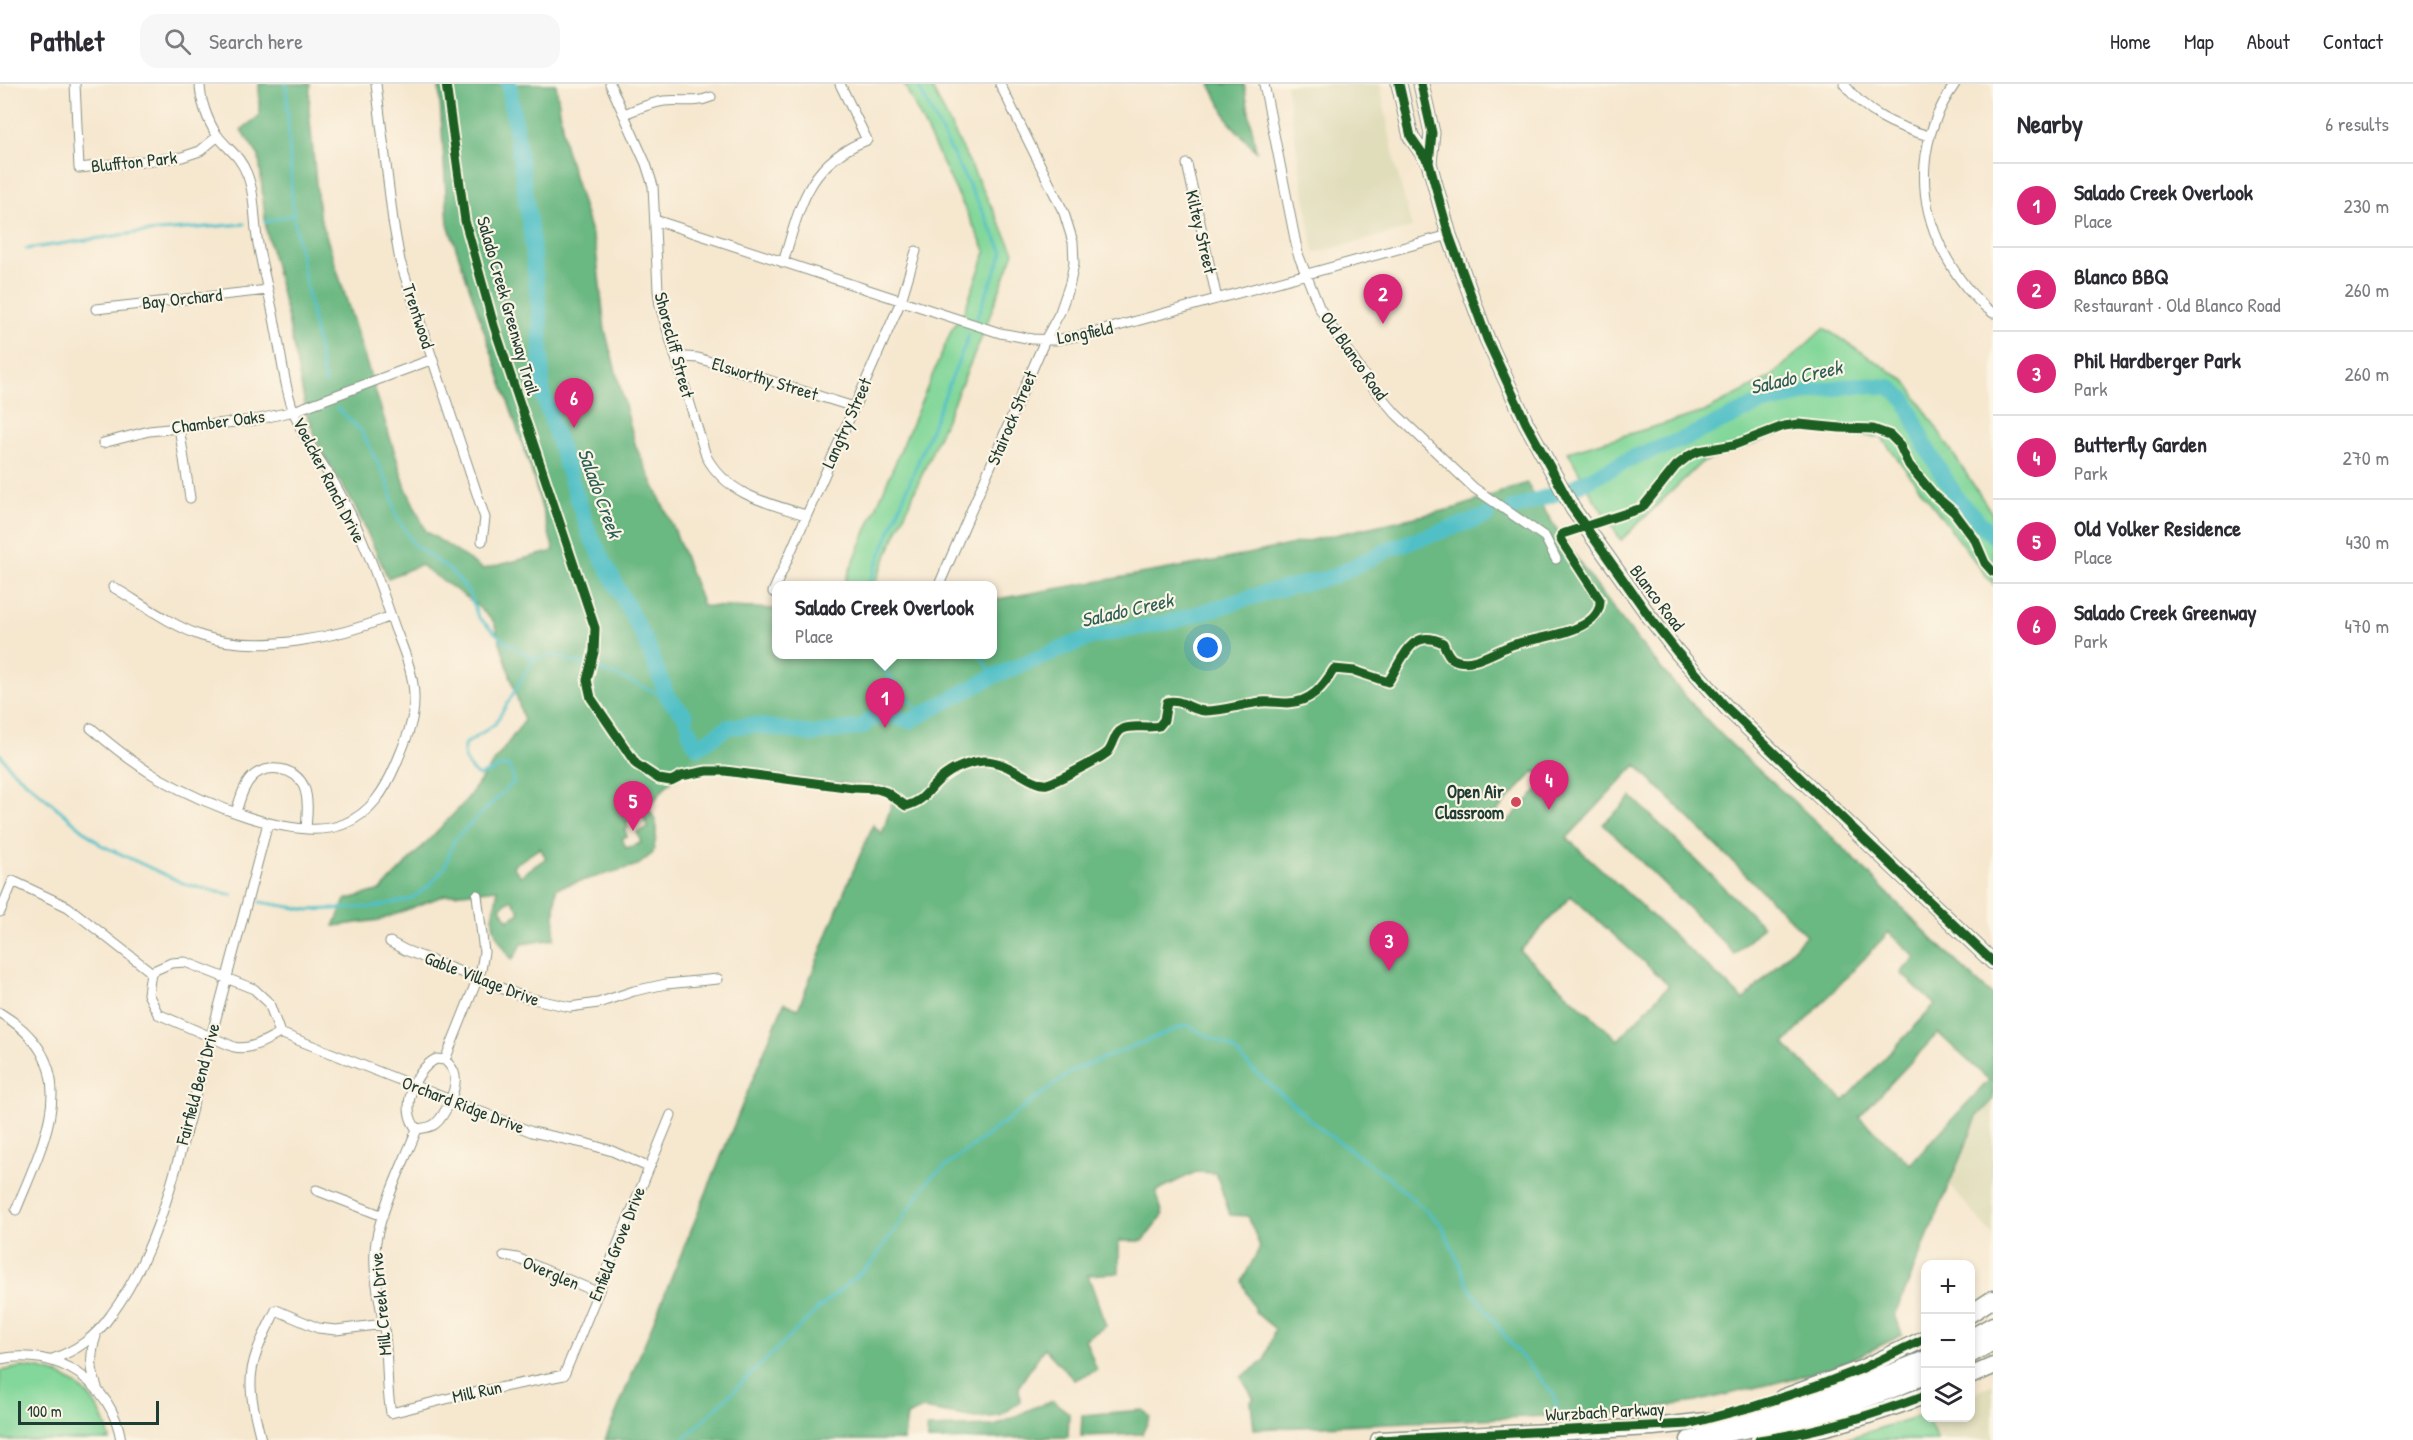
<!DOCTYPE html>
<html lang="en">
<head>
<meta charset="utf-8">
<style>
  :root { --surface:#fff; --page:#f7f7f7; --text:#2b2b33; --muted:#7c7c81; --line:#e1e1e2; --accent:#db2777 }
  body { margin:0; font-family:"Patrick Hand",sans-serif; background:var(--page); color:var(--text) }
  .controls { position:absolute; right:18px; bottom:18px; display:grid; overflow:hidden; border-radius:12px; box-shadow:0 3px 9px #0003 }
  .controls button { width:54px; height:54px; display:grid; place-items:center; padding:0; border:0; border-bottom:2px solid var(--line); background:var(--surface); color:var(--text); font:30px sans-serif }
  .scale { position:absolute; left:18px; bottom:15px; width:141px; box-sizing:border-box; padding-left:6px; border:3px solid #1f3d34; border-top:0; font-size:16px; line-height:21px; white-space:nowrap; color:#1f3d34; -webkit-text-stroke:4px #fcf5e5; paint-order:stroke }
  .you { position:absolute; left:1208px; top:564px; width:21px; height:21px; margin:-15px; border:4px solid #fff; border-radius:50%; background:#1a73e8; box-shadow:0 0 0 9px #1a73e833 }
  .badge { display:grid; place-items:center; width:39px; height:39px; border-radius:50%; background:var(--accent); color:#fff; font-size:20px; font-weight:700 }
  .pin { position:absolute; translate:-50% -50px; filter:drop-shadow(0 2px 3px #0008) }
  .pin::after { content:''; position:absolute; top:32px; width:21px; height:18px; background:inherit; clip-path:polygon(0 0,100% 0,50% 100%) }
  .popup { position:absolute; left:772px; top:497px; width:225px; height:78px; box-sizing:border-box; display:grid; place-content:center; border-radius:12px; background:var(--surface); filter:drop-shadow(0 2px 4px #0005); font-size:20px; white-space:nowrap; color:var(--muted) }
  .popup b { font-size:22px; color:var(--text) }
  .popup::after { content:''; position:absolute; left:50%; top:100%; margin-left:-12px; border:12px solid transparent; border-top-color:var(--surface) }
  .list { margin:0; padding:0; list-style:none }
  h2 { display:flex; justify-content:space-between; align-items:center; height:78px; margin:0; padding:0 24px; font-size:26px }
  h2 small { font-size:20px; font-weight:400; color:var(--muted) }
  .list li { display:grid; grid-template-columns:39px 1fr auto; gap:18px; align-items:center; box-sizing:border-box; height:84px; padding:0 24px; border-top:2px solid var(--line) }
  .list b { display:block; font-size:22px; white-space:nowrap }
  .list p { margin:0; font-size:20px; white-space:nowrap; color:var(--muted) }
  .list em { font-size:20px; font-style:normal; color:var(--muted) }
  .icon { flex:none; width:33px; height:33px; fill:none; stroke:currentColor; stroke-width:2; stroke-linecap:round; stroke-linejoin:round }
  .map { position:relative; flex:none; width:1993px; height:1356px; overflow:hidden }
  header { display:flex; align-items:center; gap:36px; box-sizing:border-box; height:84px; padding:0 30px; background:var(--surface); border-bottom:2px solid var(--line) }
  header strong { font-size:28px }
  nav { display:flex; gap:33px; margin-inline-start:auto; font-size:21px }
  .search { width:420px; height:54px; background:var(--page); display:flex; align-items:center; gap:15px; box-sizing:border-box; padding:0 21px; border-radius:18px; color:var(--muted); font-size:22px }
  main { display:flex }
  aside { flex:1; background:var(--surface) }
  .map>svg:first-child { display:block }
  .built { fill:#e0ddbb }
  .green { fill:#83d79a; stroke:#518a67; stroke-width:1.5 }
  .forest { fill:#6ab882; stroke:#447a5b; stroke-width:1.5; fill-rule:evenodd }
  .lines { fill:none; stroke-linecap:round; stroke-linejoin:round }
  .stream { stroke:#51c0c6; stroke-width:3 }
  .river { stroke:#51c0c6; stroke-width:16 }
  .minor-casing { stroke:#8a9282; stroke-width:11 }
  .primary-casing { stroke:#8a9282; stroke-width:17 }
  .motorway-casing { stroke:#8a9282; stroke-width:19 }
  .minor { stroke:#fff; stroke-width:9 }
  .primary { stroke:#fff; stroke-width:15 }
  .motorway { stroke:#fff; stroke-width:16 }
  .cycleway-casing { stroke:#fcf5e5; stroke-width:13 }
  .cycleway { stroke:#1b5e20; stroke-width:9 }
  .poi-dot { fill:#d1495b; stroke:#fcf5e5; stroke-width:2 }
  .labels { text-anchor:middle; stroke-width:4.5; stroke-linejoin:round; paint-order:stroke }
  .street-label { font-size:18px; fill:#1f3d34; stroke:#fcf5e5 }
  .poi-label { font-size:18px; font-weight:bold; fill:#1f3d34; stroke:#fcf5e5; text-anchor:end }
  .water-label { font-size:20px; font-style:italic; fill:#2c5e58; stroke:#fcf5e5 }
</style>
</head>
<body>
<header>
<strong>Pathlet</strong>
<div class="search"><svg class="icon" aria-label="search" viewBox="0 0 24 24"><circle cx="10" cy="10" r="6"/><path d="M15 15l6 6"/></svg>Search here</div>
<nav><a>Home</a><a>Map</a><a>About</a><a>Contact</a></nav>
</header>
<main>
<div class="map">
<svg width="1993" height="1356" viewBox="0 0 1993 1356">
  <rect width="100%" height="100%" fill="#fcf5e5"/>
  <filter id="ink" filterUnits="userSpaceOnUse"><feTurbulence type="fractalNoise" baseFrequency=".0167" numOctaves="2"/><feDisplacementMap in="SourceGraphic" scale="12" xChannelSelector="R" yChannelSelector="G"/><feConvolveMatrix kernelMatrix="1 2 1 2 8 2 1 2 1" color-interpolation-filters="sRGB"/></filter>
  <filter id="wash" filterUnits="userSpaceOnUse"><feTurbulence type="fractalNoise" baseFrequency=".008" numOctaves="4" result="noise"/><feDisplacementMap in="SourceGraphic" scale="24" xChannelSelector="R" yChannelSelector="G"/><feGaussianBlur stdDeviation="1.35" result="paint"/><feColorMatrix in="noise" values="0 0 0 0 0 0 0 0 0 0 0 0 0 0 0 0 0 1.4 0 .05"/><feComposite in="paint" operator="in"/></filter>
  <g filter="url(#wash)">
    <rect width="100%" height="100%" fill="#f6e7cf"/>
    <path class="built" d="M1286 0H1380L1396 83 1412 144 1314 169Z
      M1993 1016V1151L1949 1101 1977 1033Z
      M1993 1300V1356H1937L1927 1334H1970L1971 1310Z"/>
    <path class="green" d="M904 0H930L1014 168 981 255 874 501 843 502 952 245 964 228 986 168Z
      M1824 244 1906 297 1993 431V501L1881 353 1789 346 1701 379 1621 456 1593 413 1568 368 1704 328 1771 293Z
      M21 1283C66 1284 101 1311 110 1356H0V1287Z
      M1925 1330 1937 1356H1842Z"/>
    <path class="forest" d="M259 0H310L309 27 319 129 406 404 426 447 483 485 554 467 531 385 448 140 439 0H556L565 62 596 165 605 246 636 363 675 447 703 522 777 525V570H993V517L998 515 1226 475 1456 424 1527 399C1580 484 1639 564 1708 637 1746 678 1791 713 1831 752 1885 805 1936 862 1993 912V1016L1977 1033 1895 1231 1902 1251 1832 1285 1696 1318 1614 1329 1254 1345 1251 1317 1254 1315 1241 1293 1264 1277 1275 1245 1256 1229 1242 1197 1260 1163 1248 1132 1230 1131 1216 1089 1196 1088 1156 1107 1163 1131 1143 1157H1119V1189L1088 1191 1106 1242 1085 1255 1097 1286 1074 1296 1044 1264 1019 1302 1020 1318 1000 1332 976 1334 923 1325 907 1332 904 1356H605L784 919 798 925 844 808 873 741 882 750 896 707 875 701 816 698 716 681 682 689 666 702 648 724 656 737V753L653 769 638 781 556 804 554 855 522 860 512 876C505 865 492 849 493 835 493 825 498 817 497 805L445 811 380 836 334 842 345 816 381 806 464 719 524 637 494 538 473 518 420 481 388 494 355 422 321 367 307 331 287 231 266 145 259 72 241 46 259 32ZM1636 681 1806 851 1744 916 1567 754ZM1535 687 1546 697 1507 738 1496 728ZM643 732 648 744 637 748 641 759 626 764 622 754 627 752 625 746 628 744 626 738ZM540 764 546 774 520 792 513 782ZM1571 812 1669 901 1618 956 1520 867ZM512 815 520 829 508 836 500 823ZM1889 848 1915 873 1901 889 1935 921 1844 1017 1784 960ZM1938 949 1989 996 1910 1080 1859 1033Z
      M1210 0H1244L1256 67 1230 39Z
      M1632 713 1763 842 1735 870 1603 740Z
      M1053 1317 1069 1329 1068 1353 928 1356 927 1344 995 1342 1035 1323Z
      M1143 1326 1150 1333 1142 1350 1081 1352 1082 1331Z"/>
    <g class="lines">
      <path class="stream" d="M286 0 293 131 325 300
        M917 0 1003 168 977 233
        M265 138 292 131
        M26 165 135 149 244 140
        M337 324 361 347 388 399 396 431 414 461 451 487 469 508 478 533 505 558 534 575 554 571 618 592 668 614
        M868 502 969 251
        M871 570 923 632
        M979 570 994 592
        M0 670 10 684 101 761 185 800 232 811
        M260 818 309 826 375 823 411 815 430 801 445 783 454 756 514 698 510 684 506 681 479 692C468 685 463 674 464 661L495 640 534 575
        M683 1356 817 1226 872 1179 930 1094 1074 986 1186 941 1231 963 1251 984 1322 1046 1389 1094 1442 1141 1469 1203 1511 1260 1554 1311 1559 1334"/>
      <path class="river" d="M509 0 531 149 540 237 542 308 589 449 645 556 668 614 685 631 686 635
        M1512 425 1572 404 1634 373 1681 356 1757 321 1814 307 1857 301 1890 303 1906 317 1924 360 1958 416 1993 452
        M689 646 693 657 698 663 728 643 754 641 811 650 862 643 869 636 887 631 910 637 994 592 1091 553 1174 537 1268 508 1332 493 1392 464 1487 432"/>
    </g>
  </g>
  <g filter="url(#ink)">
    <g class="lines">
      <defs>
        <path id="minor" d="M75 0 79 84 182 73 200 67 218 52
          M376 0 393 137 400 177 485 434 482 457
          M610 0 646 80 653 102 658 206 660 222 706 372C727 411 767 419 806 431
          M1264 0 1298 170 1319 223 1336 250 1371 301 1396 330 1474 404 1545 453 1556 475
          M1844 0C1866 29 1894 42 1929 52
          M1955 0C1919 51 1915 110 1942 165 1955 191 1970 212 1993 229
          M624 30C637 25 650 19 664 17 681 15 695 20 711 13
          M1187 80 1217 215
          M655 136 1000 249 1032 255 1055 256 1089 250 1449 151
          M783 179C800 123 807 79 867 56L840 0
          M96 225 268 206
          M675 272 698 274 854 323
          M179 343 190 414
          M103 359 149 347 255 336 294 327 433 275
          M939 501 1045 256 1060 228 1070 199 1074 179 1073 158 1064 129 1000 0
          M113 503C142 520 171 541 202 552 258 570 338 554 391 532
          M773 508 901 217 916 167
          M91 644C112 662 133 679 157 693 199 717 296 760 344 740 371 729 385 706 396 680 404 660 414 640 414 617 415 592 404 567 395 544 378 494 360 443 333 397 321 377 306 359 297 336 285 308 282 275 276 245 271 215 262 185 257 154 254 133 255 110 247 90 239 70 229 67 217 51 208 38 200 16 200 0
          M236 728C240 716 243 702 252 693 267 679 296 683 304 703 309 716 307 732 306 745
          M0 828 13 797 68 823 151 888
          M390 858 405 866 524 913 570 923 598 919 634 907 666 900 718 895
          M0 929C87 981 45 1054 16 1126
          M280 949 269 919 254 905 185 878 171 879 151 888 148 910 158 930 234 963C250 967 266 956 280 949L532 1048 588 1060 612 1067 648 1083
          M436 975 445 976C450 981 454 986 455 992 457 1005 445 1032 435 1040 430 1044 423 1044 417 1045 399 1026 414 986 436 975Z
          M445 976 481 886 484 868 477 811
          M417 1045C403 1081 383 1119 376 1157 371 1190 382 1219 385 1252 388 1278 386 1303 391 1329L458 1312 564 1291 671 1031
          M316 1106 383 1132
          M504 1172 517 1174 597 1208
          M96 1252C90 1270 90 1285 97 1303
          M0 1275C56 1263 112 1298 121 1356
          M50 1276C76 1267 95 1254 111 1231 161 1163 177 1078 199 998 222 912 245 825 268 739
          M261 1356C257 1338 251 1319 251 1301 250 1274 265 1249 276 1226L318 1244 336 1246 384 1240"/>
        <path id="primary" d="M1399 0 1411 53 1429 79 1449 151 1487 255 1526 339 1573 425 1649 532 1677 568 1727 624 1993 878
          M1421 0 1432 49 1429 79"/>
        <path id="motorway" d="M1970 1230 1993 1215
          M1970 1254 1993 1241
          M1970 1271 1993 1258
          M1970 1292 1993 1282
          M1782 1314 1861 1285 1926 1254
          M1379 1356 1653 1343 1751 1332 1853 1304 1926 1275
          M1689 1356C1769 1342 1851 1326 1926 1291
          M1759 1356C1817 1348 1871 1332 1926 1311"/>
      </defs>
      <use href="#minor" class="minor-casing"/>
      <use href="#primary" class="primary-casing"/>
      <use href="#motorway" class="motorway-casing"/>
      <use href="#minor" class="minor"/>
      <use href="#primary" class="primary"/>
      <use href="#motorway" class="motorway"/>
      <defs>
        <path id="cycleway" d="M446 0 465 137 494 242 595 544 594 568 587 596 591 614 636 680 659 695 671 697 681 692 707 687H725L853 704 877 705 886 708 906 722C921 718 925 711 934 701 947 687 965 679 983 677 1009 676 1032 703 1047 700 1055 698 1102 674 1108 668 1114 661 1114 649 1123 645 1133 640 1148 645 1159 642L1164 636 1167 618C1181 614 1192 627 1206 627 1224 627 1243 620 1261 618 1270 617 1279 619 1288 619 1311 618 1323 603 1334 585L1355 587 1388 598C1402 578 1410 542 1443 559 1445 564 1448 572 1453 575 1473 585 1497 565 1515 560 1537 553 1602 549 1600 516L1562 458 1560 454 1562 450 1642 424 1676 382 1690 371 1699 367 1734 361 1784 342 1799 340 1840 344 1873 345 1890 351 1899 360 1909 381 1934 411 1954 428 1975 456 1985 479 1993 488
          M1399 0 1411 53 1429 79 1449 151 1487 255 1526 339 1573 425 1649 532 1677 568 1727 624 1993 878
          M1421 0 1432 49 1429 79
          M1379 1356 1688 1340 1752 1323 1817 1302 1861 1285 1926 1254
          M1759 1356C1817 1348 1871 1332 1926 1311"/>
      </defs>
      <use href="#cycleway" class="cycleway-casing"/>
      <use href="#cycleway" class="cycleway"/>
    </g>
  </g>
  <circle class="poi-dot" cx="1516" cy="718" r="6"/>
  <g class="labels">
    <g class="street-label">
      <text transform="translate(134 78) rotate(-6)" y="6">Bluffton Park</text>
      <text transform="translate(1201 148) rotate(77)" y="6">Kiltey Street</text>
      <text transform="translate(182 215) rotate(-6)" y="6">Bay Orchard</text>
      <text transform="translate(508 222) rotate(74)" y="6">Salado Creek Greenway Trail</text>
      <text transform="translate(418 232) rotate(72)" y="6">Trentwood</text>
      <text transform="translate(1085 249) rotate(-11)" y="6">Longfield</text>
      <text transform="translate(674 261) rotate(75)" y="6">Shorecliff Street</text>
      <text transform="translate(1354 272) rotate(55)" y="6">Old Blanco Road</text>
      <text transform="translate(765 295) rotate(17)" y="6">Elsworthy Street</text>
      <text transform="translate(1012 334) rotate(-67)" y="6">Stairock Street</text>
      <text transform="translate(218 338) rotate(-7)" y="6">Chamber Oaks</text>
      <text transform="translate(847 339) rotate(-66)" y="6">Langtry Street</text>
      <text transform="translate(329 396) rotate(63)" y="6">Voelcker Ranch Drive</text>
      <text transform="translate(1657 514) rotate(53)" y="6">Blanco Road</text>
      <text transform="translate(482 895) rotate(21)" y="6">Gable Village Drive</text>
      <text transform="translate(198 1000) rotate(-75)" y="6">Fairfield Bend Drive</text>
      <text transform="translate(463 1021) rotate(21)" y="6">Orchard Ridge Drive</text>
      <text transform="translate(617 1160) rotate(-68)" y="6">Enfield Grove Drive</text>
      <text transform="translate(551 1189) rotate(23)" y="6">Overglen</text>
      <text transform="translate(381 1220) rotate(-95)" y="6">Mill Creek Drive</text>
      <text transform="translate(477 1308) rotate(-12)" y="6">Mill Run</text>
      <text transform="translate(1605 1328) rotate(-3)" y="6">Wurzbach Parkway</text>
    </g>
    <g class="poi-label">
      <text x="1504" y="714">Open Air<tspan x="1504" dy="21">Classroom</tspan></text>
    </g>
    <g class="water-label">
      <text transform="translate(1796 293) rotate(-13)" y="7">Salado Creek</text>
      <text transform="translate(600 409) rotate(70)" y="7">Salado Creek</text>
      <text transform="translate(1127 526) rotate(-13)" y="7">Salado Creek</text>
    </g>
  </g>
</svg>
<div class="controls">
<button>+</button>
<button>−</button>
<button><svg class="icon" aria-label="layers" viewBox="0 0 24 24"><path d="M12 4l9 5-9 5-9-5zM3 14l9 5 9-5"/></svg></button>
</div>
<div class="scale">100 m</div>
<div class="you"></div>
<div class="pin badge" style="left:885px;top:644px">1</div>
<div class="popup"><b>Salado Creek Overlook</b>Place</div>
<div class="pin badge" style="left:1383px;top:240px">2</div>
<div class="pin badge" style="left:1389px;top:887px">3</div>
<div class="pin badge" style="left:1549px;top:726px">4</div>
<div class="pin badge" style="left:633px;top:747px">5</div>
<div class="pin badge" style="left:574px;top:344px">6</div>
</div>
<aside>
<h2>Nearby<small>6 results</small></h2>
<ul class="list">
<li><span class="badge">1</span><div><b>Salado Creek Overlook</b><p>Place</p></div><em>230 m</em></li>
<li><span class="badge">2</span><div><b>Blanco BBQ</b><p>Restaurant · Old Blanco Road</p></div><em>260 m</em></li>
<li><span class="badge">3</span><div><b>Phil Hardberger Park</b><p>Park</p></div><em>260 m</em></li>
<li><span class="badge">4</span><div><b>Butterfly Garden</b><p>Park</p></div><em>270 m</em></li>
<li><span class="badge">5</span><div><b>Old Volker Residence</b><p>Place</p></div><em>430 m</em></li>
<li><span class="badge">6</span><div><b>Salado Creek Greenway</b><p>Park</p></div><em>470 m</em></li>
</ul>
</aside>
</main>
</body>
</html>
